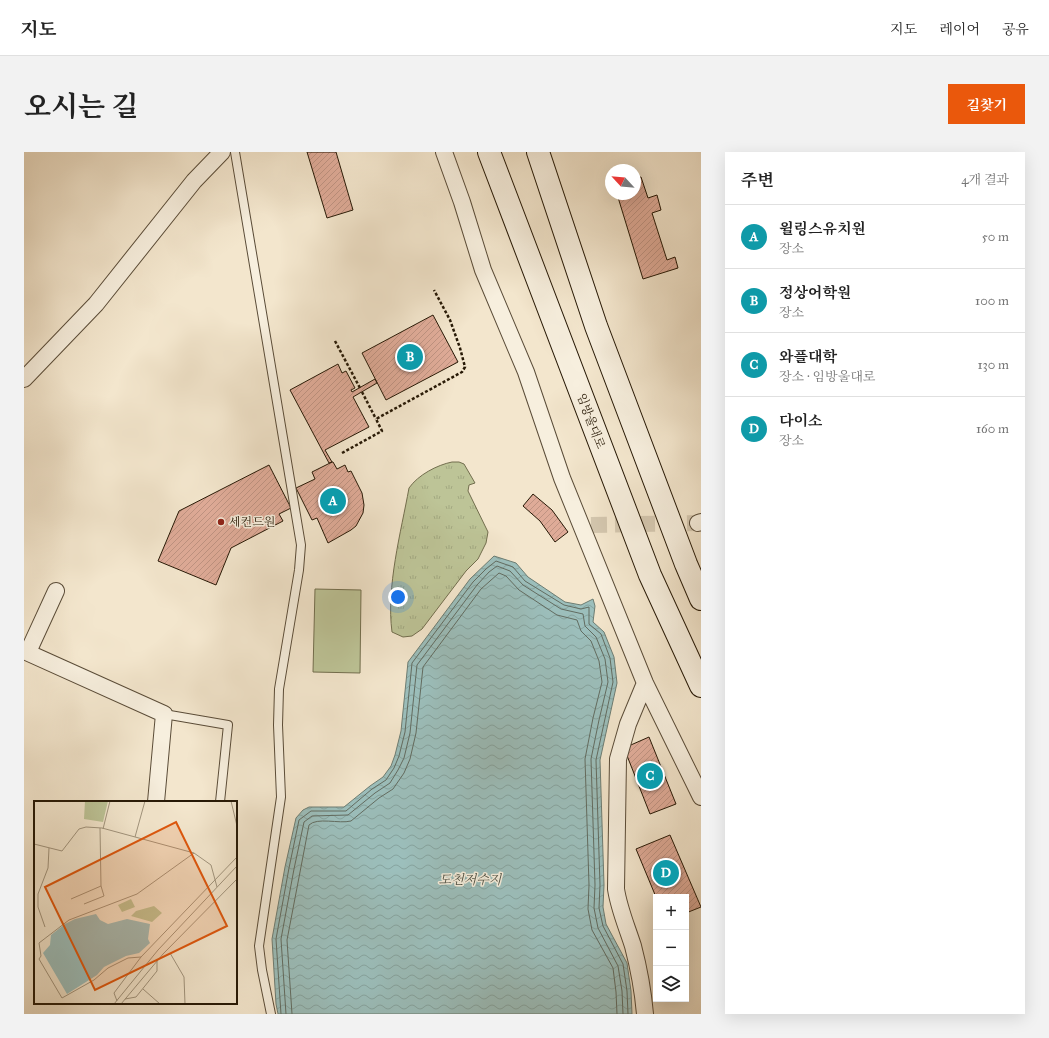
<!DOCTYPE html>
<html lang="ko">
<head>
<meta charset="utf-8">
<style>
  :root { --surface:#fff; --page:#f2f2f2; --text:#222; --muted:#767676; --line:#e0e0e0; --accent:#ea580c }
  body { margin:0; font-family:"IM FELL Great Primer","Noto Serif KR",serif; background:var(--page); color:var(--text) }
  .controls { position:absolute; right:12px; bottom:12px; display:grid; overflow:hidden; border-radius:0px; box-shadow:0 4px 16px #0002 }
  .controls button { width:36px; height:36px; display:grid; place-items:center; padding:0; border:0; border-bottom:1px solid var(--line); background:var(--surface); color:var(--text); font:20px sans-serif }
  .compass { position:absolute; left:581px; top:12px; width:36px; height:36px; border-radius:50%; background:var(--surface); box-shadow:0 4px 16px #0002; rotate:296deg }
  .you { position:absolute; left:374px; top:445px; width:14px; height:14px; margin:-10px; border:3px solid #fff; border-radius:50%; background:#1a73e8; box-shadow:0 0 0 6px #1a73e833 }
  .badge { display:grid; place-items:center; width:26px; height:26px; border-radius:50%; background:var(--accent); color:#fff; font-size:13px; font-weight:700 }
  .pin { position:absolute; translate:-50% -50%; border:2px solid #fff; box-shadow:0 1px 4px #0006 }
  .list { margin:0; padding:0; list-style:none }
  h2 { display:flex; justify-content:space-between; align-items:center; height:52px; margin:0; padding:0 16px; font-size:17px }
  h2 small { font-size:13px; font-weight:400; color:var(--muted) }
  .list li { display:grid; grid-template-columns:26px 1fr auto; gap:12px; align-items:center; box-sizing:border-box; height:64px; padding:0 16px; border-top:1px solid var(--line) }
  .list b { display:block; font-size:15px; white-space:nowrap }
  .list p { margin:0; font-size:13px; white-space:nowrap; color:var(--muted) }
  .list em { font-size:13px; font-style:normal; color:var(--muted) }
  .icon { flex:none; width:22px; height:22px; fill:none; stroke:currentColor; stroke-width:2; stroke-linecap:round; stroke-linejoin:round }
  .map { position:relative; flex:none; width:677px; height:862px; overflow:hidden; border-radius:0px }
  header { display:flex; align-items:center; gap:24px; box-sizing:border-box; height:56px; padding:0 20px; background:var(--surface); border-bottom:1px solid var(--line) }
  header strong { font-size:19px }
  nav { display:flex; gap:22px; margin-inline-start:auto; font-size:14px }
  .intro { display:flex; align-items:center; justify-content:space-between; box-sizing:border-box; height:96px; padding:0 24px }
  h1 { margin:0; font-size:28px }
  .button { padding:10px 18px; border-radius:0px; background:var(--accent); color:#fff; font-size:14px; font-weight:700 }
  main { display:flex; gap:24px; padding:0 24px }
  aside { flex:1; background:var(--surface); border-radius:0px; box-shadow:0 4px 16px #0002 }
  .map>svg:first-child { display:block }
  .grass { fill:url(#grass-tufts); stroke:#726e4e }
  .pitch { fill:#bdc497; stroke:#726e4e }
  .water { fill:url(#water-waves); stroke:#6d7d73 }
  .lines { fill:none; stroke-linecap:round; stroke-linejoin:round }
  .shore { stroke:#626c61; stroke-width:1 }
  .building { fill:url(#building-hatch); stroke:#271906 }
  .street-tunnel { stroke:#d4c7af; stroke-width:16; stroke-dasharray:16 8; stroke-linecap:butt }
  .lane-casing { stroke:#5a4c38; stroke-width:10 }
  .street-casing { stroke:#5a4c38; stroke-width:18 }
  .secondary-casing { stroke:#271906; stroke-width:24 }
  .path { stroke:#271906; stroke-width:2.5; stroke-dasharray:3 2; stroke-linecap:butt }
  .lane { stroke:#f7efde; stroke-width:8 }
  .street { stroke:#f7efde; stroke-width:16 }
  .secondary { stroke:#f7efde; stroke-width:22 }
  .poi-dot { fill:#8f2418; stroke:#f7efde; stroke-width:1.5 }
  .labels { text-anchor:middle; stroke-width:3; stroke-linejoin:round; paint-order:stroke }
  .street-label { font-size:12px; fill:#271906; stroke:#f7efde }
  .poi-label { font-size:12px; fill:#271906; stroke:#f7efde; text-anchor:start }
  .water-label { font-size:13px; font-style:italic; fill:#505346; stroke:#f7efde }
  .inset-road { fill:none; stroke:#a1947d; stroke-width:1 }
  .view { fill:#de560c; fill-opacity:0.15; stroke:#de560c; stroke-width:2 }
  .inset-edge { fill:none; stroke:#271906; stroke-width:2 }
</style>
</head>
<body>
<header>
<strong>지도</strong>
<nav><a>지도</a><a>레이어</a><a>공유</a></nav>
</header>
<div class="intro"><h1>오시는 길</h1><a class="button">길찾기</a></div>
<main>
<div class="map">
<svg width="677" height="862" viewBox="0 0 677 862">
  <defs>
    <pattern id="grass-tufts" width="24" height="20" patternUnits="userSpaceOnUse"><rect width="24" height="20" fill="#bdc497"/><path d="M3 7l-1-3M5 7V3M7 7l1-3M15 17l-1-3M17 17v-4M19 17l1-3" fill="none" stroke="#a2a881"/></pattern>
    <pattern id="water-waves" width="16" height="10" patternUnits="userSpaceOnUse"><rect width="16" height="10" fill="#9cbfbc"/><path d="M0 5q4-4 8 0t8 0" fill="none" stroke="#86a4a0"/></pattern>
    <pattern id="building-hatch" width="6" height="6" patternUnits="userSpaceOnUse"><rect width="6" height="6" fill="#dfab98"/><path d="M-1 1l2-2M0 6l6-6M5 7l2-2" fill="none" stroke="#bf9382"/></pattern>
  </defs>
  <rect width="100%" height="100%" fill="#f3e6cd"/>
  <filter id="stains"><feTurbulence type="fractalNoise" baseFrequency=".005" numOctaves="4"/><feColorMatrix values="0 0 0 0 .2 0 0 0 0 .09 0 0 0 0 .02 0 0 0 .5 -.17"/></filter>
  <radialGradient id="worn" r=".72"><stop offset=".6" stop-color="#630" stop-opacity="0"/><stop offset="1" stop-color="#630" stop-opacity=".3"/></radialGradient>
  <path class="grass" d="M428 310H435L440 312 451 331 445 333 444 339 464 380 462 391 454 407 442 419 398 477 388 484 379 485 368 480C362 435 377 380 385 336 394 323 413 313 428 310Z"/>
  <path class="pitch" d="M291 437 337 438 336 521 289 520Z"/>
  <path class="water" d="M470 404 492 411 504 425 541 450 557 453 569 447 571 454 569 470 580 480 590 505 593 531 576 608 580 733 579 755 582 772 603 811 607 839 608 862H254L252 852 248 787 261 715 272 666 279 658 285 655H320L346 634 359 625 367 614 371 603 377 579 384 510 446 427Z"/>
  <g class="lines">
    <path class="shore" d="M257 862 252 787 265 716 275 668 287 659H322L348 637 362 628 370 616 375 604 381 580 388 511 449 430 462 417 472 409 489 415 501 429 540 453 557 457 565 455V472L577 482 586 506 589 530 572 608 576 733 575 756 579 774 599 812 603 839 604 862
      M262 862 257 787 270 717 280 670 288 664 324 663 351 641 366 631 374 618 380 606 386 581 393 513 453 433 465 420 473 414 486 419 499 433 537 457 559 462 561 474 572 485 581 507 584 530 575 568 567 607 571 733 570 756 574 776 594 814 598 839 599 862
      M268 862 263 788 285 673C293 665 315 672 327 669L355 646 369 637 380 621 386 607 392 581 399 515 457 437 475 421 482 424 495 438 533 463 553 468 557 479 567 489 575 509 578 530 569 566 561 607 565 733 564 757 568 778 589 816 592 840 593 862"/>
  </g>
  <path class="building" d="M283 0H312L329 58 303 66Z
    M617 25 624 46 633 43 637 58 628 61 643 108 651 105 654 116 619 127 593 42H611V26Z
    M409 163 434 210 362 248 338 201Z
    M314 212 318 221 322 219 331 236 327 238 328 240 351 227 353 231 329 245 345 275 301 298 308 310 305 311 266 238Z
    M308 310H309L313 317 321 313 324 320 327 319 338 341 340 353 339 361 332 374 327 378 304 391 293 366 288 368 272 336 291 327 288 320Z
    M245 313 267 356 255 362 259 369 207 396 192 433 134 409 155 359Z
    M509 342 528 358 544 380 531 390 516 369 499 354Z
    M625 585 652 652 626 662 600 596Z
    M646 683 677 755 662 761V745H632L612 697Z"/>
  <g class="lines">
    <path class="street-tunnel" d="M567 373 674 371"/>
    <defs>
      <path id="lane" d="M211 0 277 393 275 418 255 537 254 573 257 645 235 794 238 818 247 862
        M140 562 204 573 196 650"/>
      <path id="street" d="M420 0 438 50 459 118 502 220 538 326 621 531 677 645
        M0 227 72 152 170 29 198 0
        M674 371 677 370
        M0 499 140 562 132 650
        M4 500 32 439
        M621 531 604 572 594 607 592 737C595 757 603 775 609 794 615 817 619 839 621 862"/>
      <path id="secondary" d="M465 0 626 423 677 534
        M514 0 572 174 662 412 677 447"/>
    </defs>
    <use href="#lane" class="lane-casing"/>
    <use href="#street" class="street-casing"/>
    <use href="#secondary" class="secondary-casing"/>
    <path class="path" d="M311 189 336 236
      M338 240 352 267
      M318 301 358 279 352 267 438 220 441 215 436 196 426 168 410 138"/>
    <use href="#lane" class="lane"/>
    <use href="#street" class="street"/>
    <use href="#secondary" class="secondary"/>
  </g>
  <circle class="poi-dot" cx="197" cy="370" r="4"/>
  <g class="labels">
    <g class="street-label">
      <text transform="translate(567 269) rotate(69)" y="4">임방울대로</text>
    </g>
    <g class="poi-label">
      <text x="205" y="374">세컨드원</text>
    </g>
    <g class="water-label">
      <text x="446" y="732">도천저수지</text>
    </g>
  </g>
  <g transform="translate(10 649)">
    <rect width="203" height="203" fill="#f3e6cd"/>
    <path d="M51 0H74L69 21 50 18ZM120 105 128 112 118 121 97 115 102 110Z" fill="#bdc497"/>
    <path d="M97 98 101 106 88 111 84 104Z" fill="#bdc497"/>
    <path d="M62 113 66 119 74 123 93 118 116 123 114 138 116 142 105 152 92 155 70 166 63 174 33 193 9 152 16 144 17 134 31 123 41 118Z" fill="#9cbfbc"/>
    <path class="inset-road" d="M197 0 203 25M69 28 76 0M101 36 111 0M0 43 28 50 45 28 52 26 68 27 160 52 177 64 183 86M37 98 67 85 66 27M50 103 70 95 67 85M11 126 4 106V93L14 67 15 47M136 152 150 176 151 203M5 158 7 155 5 142 35 119 103 93 160 52M5 158 28 197 60 179 74 167 94 157 107 156M109 188 126 203M91 198 102 196 123 170V160M83 200 80 192 107 156 203 56M80 203 124 149 203 65M87 203 129 153 203 78"/>
    <path class="view" d="M142 21 193 125 61 189 11 86Z"/>
    <rect width="203" height="203" class="inset-edge"/>
  </g>
  <rect width="100%" height="100%" filter="url(#stains)"/>
  <rect width="100%" height="100%" fill="url(#worn)"/>
</svg>
<div class="controls">
<button>+</button>
<button>−</button>
<button><svg class="icon" aria-label="layers" viewBox="0 0 24 24"><path d="M12 4l9 5-9 5-9-5zM3 14l9 5 9-5"/></svg></button>
</div>
<svg class="compass" viewBox="-18 -18 36 36"><path d="M0-13l5 13h-10z" fill="#e53935"/><path d="M0 13l5-13h-10z" fill="#767676"/></svg>
<div class="you"></div>
<div class="pin badge" style="left:309px;top:349px;background:#0f9aa8">A</div>
<div class="pin badge" style="left:386px;top:205px;background:#0f9aa8">B</div>
<div class="pin badge" style="left:626px;top:624px;background:#0f9aa8">C</div>
<div class="pin badge" style="left:642px;top:721px;background:#0f9aa8">D</div>
</div>
<aside>
<h2>주변<small>4개 결과</small></h2>
<ul class="list">
<li><span class="badge" style="background:#0f9aa8">A</span><div><b>윌링스유치원</b><p>장소</p></div><em>50 m</em></li>
<li><span class="badge" style="background:#0f9aa8">B</span><div><b>정상어학원</b><p>장소</p></div><em>100 m</em></li>
<li><span class="badge" style="background:#0f9aa8">C</span><div><b>와플대학</b><p>장소 · 임방울대로</p></div><em>130 m</em></li>
<li><span class="badge" style="background:#0f9aa8">D</span><div><b>다이소</b><p>장소</p></div><em>160 m</em></li>
</ul>
</aside>
</main>
</body>
</html>
